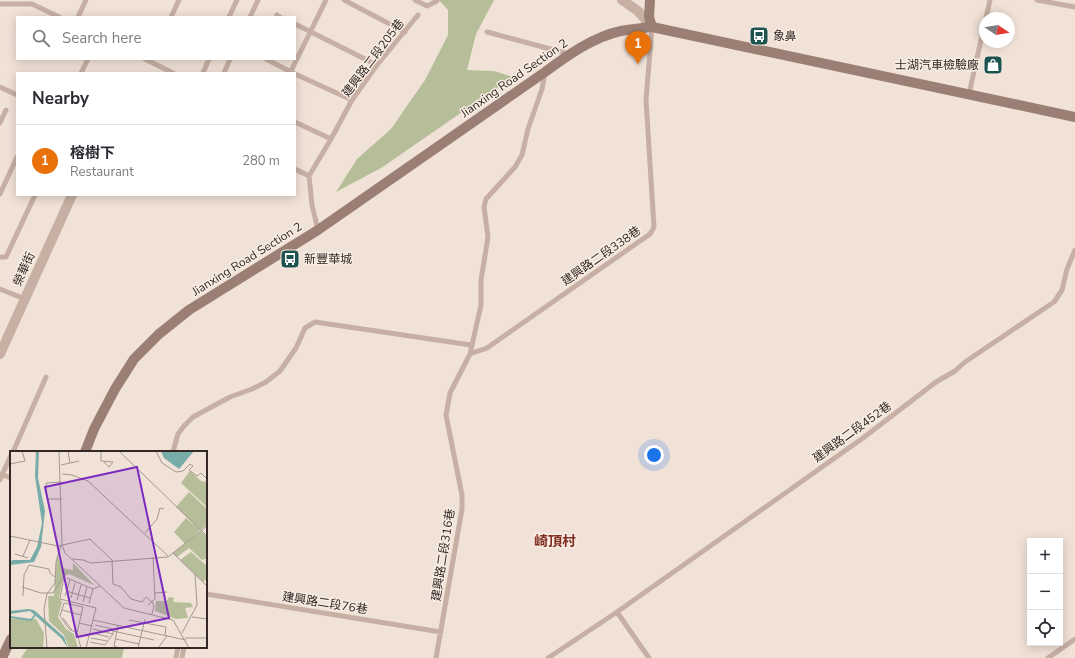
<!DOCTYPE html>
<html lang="en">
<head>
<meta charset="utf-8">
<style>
  :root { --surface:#fff; --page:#f2f2f3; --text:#2b2b33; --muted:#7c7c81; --line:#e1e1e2; --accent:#1c5351 }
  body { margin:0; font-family:"Nunito Sans","Noto Sans TC",sans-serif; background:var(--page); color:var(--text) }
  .controls { position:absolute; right:12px; bottom:12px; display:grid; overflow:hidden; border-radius:0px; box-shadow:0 2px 10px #0003 }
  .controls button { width:36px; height:36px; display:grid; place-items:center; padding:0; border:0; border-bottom:1px solid var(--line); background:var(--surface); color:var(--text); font:20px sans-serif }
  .compass { position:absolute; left:979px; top:12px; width:36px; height:36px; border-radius:50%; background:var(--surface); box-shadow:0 2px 10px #0003; rotate:102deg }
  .you { position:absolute; left:654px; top:455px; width:14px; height:14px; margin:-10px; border:3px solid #fff; border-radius:50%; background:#1a73e8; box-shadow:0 0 0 6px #1a73e833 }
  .badge { display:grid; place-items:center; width:26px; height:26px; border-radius:50%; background:var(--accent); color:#fff; font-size:13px; font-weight:700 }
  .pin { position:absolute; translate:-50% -33px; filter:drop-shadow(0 1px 2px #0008) }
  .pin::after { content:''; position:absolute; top:21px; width:14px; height:12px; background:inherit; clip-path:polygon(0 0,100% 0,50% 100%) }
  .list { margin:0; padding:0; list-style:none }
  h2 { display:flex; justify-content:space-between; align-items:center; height:52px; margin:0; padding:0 16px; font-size:17px }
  h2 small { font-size:13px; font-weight:400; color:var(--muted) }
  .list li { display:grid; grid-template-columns:26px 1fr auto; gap:12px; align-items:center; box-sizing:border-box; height:72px; padding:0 16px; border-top:1px solid var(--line) }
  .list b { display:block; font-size:15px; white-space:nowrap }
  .list p { margin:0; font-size:13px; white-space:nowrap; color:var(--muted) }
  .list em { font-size:13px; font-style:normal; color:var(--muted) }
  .icon { flex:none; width:22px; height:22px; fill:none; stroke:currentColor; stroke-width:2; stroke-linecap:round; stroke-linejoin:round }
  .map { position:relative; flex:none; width:1075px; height:658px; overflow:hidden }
  .search { position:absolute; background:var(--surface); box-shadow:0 2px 10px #0003; left:16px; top:16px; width:280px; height:44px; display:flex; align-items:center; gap:10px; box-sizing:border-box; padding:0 14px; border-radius:0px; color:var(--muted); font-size:15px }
  .panel { position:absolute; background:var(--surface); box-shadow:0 2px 10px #0003; left:16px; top:72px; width:280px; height:124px; border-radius:0px }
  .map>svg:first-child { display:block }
  .green { fill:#b5be98 }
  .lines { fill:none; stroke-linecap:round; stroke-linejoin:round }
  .lane { stroke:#c7b0a3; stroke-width:5 }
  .street { stroke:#c7b0a3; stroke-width:10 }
  .secondary { stroke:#9b7f75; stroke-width:10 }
  .labels { text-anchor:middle; stroke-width:3; stroke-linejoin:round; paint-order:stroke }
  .poi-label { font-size:12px; fill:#332825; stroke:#f8ece3; text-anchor:start }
  .street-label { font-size:12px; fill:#332825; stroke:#f8ece3 }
  .quarter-label { font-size:14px; font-weight:bold; fill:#802d20; stroke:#f8ece3 }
  .inset-river { fill:none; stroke:#77aca9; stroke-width:2 }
  .inset-road { fill:none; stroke:#a49890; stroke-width:1 }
  .view { fill:#7b2cbf; fill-opacity:0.15; stroke:#7b2cbf; stroke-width:2 }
  .inset-edge { fill:none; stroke:#332825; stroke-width:2 }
</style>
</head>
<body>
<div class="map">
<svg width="1075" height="658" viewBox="0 0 1075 658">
  <rect width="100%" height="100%" fill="#f0e2d7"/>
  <path class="green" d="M439 0H494L476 34 467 70 494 71 513 77 381 168 336 192 357 159 391 129 425 80 448 35V10Z
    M28 647H124L122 658H21Z"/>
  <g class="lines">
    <path class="lane" d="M344 0 405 32
      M415 0 427 6 437 1V0
      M1037 0 1075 7
      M0 4H32L59 17
      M277 15 280 17
      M78 17 86 0
      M171 17 179 0
      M229 17 237 0
      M250 17 258 0
      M986 18 990 0
      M295 24 377 65
      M487 32 569 54
      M145 59 173 73
      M266 59 293 73
      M81 73 88 59
      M203 73 209 59
      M224 73 230 59
      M290 73 326 0
      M295 74 352 100
      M0 87 17 95
      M969 94 985 22
      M295 122 331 139
      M0 123 6 110
      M295 169 309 176
      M0 194 17 157
      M318 230 312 205 309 176 331 139 352 100 377 65 418 15
      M0 257H6L35 195
      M0 289 25 299
      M470 354 487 348 650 234 654 227 646 100 652 27
      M13 452 46 377
      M173 452 178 434 184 426 193 417 230 397 252 389 266 382 280 371 296 348 305 328 315 322 471 345
      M1 474 11 478
      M0 480 11 455
      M206 594 441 632
      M617 612 649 658
      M176 658 178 647
      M182 658 184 647
      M436 658 462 509V495L446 415 450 393 470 354 481 305V280L488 237 484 207 486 199 515 167 522 155 528 129 542 89 545 73
      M548 658 617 612 863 438 936 382 955 371 965 362 1054 302 1062 290 1067 269 1075 250
      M1048 658 1075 639"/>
    <path class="street" d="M622 0 638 11 652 27
      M0 354 72 195"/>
    <path class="secondary" d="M650 0 649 17 652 27
      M85 452 94 429 115 389 134 359 159 334 189 310 318 230 545 72C568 55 593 37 621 31 632 29 642 28 652 27L1075 117
      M2 658 11 639"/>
  </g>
  <defs>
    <symbol id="bus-square" viewBox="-11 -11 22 22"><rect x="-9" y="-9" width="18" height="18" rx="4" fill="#1c5351" stroke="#f8ece3"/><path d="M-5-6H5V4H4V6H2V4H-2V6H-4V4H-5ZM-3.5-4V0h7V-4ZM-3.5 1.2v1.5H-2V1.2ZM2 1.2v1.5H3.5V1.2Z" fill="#fff"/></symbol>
    <symbol id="shop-square" viewBox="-11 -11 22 22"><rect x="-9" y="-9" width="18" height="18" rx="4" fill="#1c5351" stroke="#f8ece3"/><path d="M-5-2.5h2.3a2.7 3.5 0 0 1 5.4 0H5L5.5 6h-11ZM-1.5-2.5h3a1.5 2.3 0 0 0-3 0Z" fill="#fff"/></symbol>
  </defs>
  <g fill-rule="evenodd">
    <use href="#bus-square" x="748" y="25" width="22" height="22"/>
    <use href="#shop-square" x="982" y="54" width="22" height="22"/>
    <use href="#bus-square" x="279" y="248" width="22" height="22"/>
  </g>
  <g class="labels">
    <g class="poi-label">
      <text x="773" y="40">象鼻</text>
      <text x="979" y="69" text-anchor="end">士湖汽車檢驗廠</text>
      <text x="304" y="263">新豐華城</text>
    </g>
    <g class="street-label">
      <text transform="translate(373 58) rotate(-53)" y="4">建興路二段205巷</text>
      <text transform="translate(514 78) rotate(-35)" y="4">Jianxing Road Section 2</text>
      <text transform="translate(601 256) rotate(-35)" y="4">建興路二段338巷</text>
      <text transform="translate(247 259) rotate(-32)" y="4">Jianxing Road Section 2</text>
      <text transform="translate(24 269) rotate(-66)" y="4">榮華街</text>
      <text transform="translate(852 432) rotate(-36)" y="4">建興路二段452巷</text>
      <text transform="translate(443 555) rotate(-81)" y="4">建興路二段316巷</text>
      <text transform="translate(325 603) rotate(9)" y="4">建興路二段76巷</text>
    </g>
    <g class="quarter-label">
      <text x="555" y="546">崎頂村</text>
    </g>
  </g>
  <g transform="translate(10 451)">
    <rect width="197" height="197" fill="#f0e2d7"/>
    <path d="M180 20 191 30 197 31V56L171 32ZM179 41 197 58V74L190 79 166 56ZM176 67 190 79 180 88 191 80 197 86V107L192 109 179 97 167 106 163 102 175 93 164 81ZM181 101 197 115V128L193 131 170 109ZM47 103 52 117 63 119V112L84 134 59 123 53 126 49 147 52 151 48 166 56 178 64 183 68 197H59L54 184 39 170 38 145H44ZM159 146 164 147 163 151 181 152 183 156 175 157 178 167 166 168 145 160 146 150H157ZM0 168H26L34 182 33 197H0Z" fill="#b5be98"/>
    <path d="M26 0H29L28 27 35 60 31 96 24 111 0 114 2 109H20L27 96 32 72 25 25ZM151 0H184L169 18 154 7ZM18 158 24 159 54 186 58 197 51 187 20 160 0 163V160Z" fill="#77aca9"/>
    <path class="inset-river" d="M0 166 21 169 25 164"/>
    <path class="inset-road" d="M49 0 52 94 55 102 114 157 163 169 179 197M58 0 60 12M91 0V10L103 11M109 0 197 85M146 0 152 12 166 21 173 20 180 13 183 15 179 19 187 25 191 22 197 28M93 10 99 16 103 11M0 13 15 10 12 0M51 14 69 10M52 23 62 24 78 30 158 105M52 48H37L36 32 52 31M135 82 147 68 150 57 154 58M0 85 48 95 80 88 103 110M163 102 197 135M5 103 18 107M13 105 20 89M62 108 73 109 81 112 158 106 197 75M102 110 103 133 111 136 121 148 132 151 136 146 142 151M57 127 83 138 90 135M12 136 31 142H43L54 125 50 148 86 157 76 197M56 140 80 147M144 142 157 141M13 145 14 124 19 114 39 118 40 122 45 126M55 145 60 129M61 147 65 132M67 149 71 134M73 151 77 136M142 151 144 155 142 163M79 152 83 138M138 154 145 148 143 106M52 159 71 164M182 166 197 168M53 167 62 179M83 169 176 189M119 169 156 176 155 184M69 172 82 175M108 174 104 195 109 197M83 178 103 183M103 180 144 189M67 182 59 178 50 165 54 152 73 156 67 182 71 197M82 182 99 186M172 182 187 154 185 123M81 187 97 190M175 187H197M106 188 129 193M80 191 95 194 103 183V178L85 174M37 197 34 158 37 143 45 132 46 111 51 95M128 197 135 168M148 197 157 185"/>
    <path class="view" d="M127 16 159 167 67 186 35 36Z"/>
    <rect width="197" height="197" class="inset-edge"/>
  </g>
</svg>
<div class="controls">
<button>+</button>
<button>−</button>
<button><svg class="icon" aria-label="locate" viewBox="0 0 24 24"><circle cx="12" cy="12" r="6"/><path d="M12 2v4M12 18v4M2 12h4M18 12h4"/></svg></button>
</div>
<svg class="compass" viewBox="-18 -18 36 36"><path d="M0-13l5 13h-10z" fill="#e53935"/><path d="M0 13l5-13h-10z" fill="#7c7c81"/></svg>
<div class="you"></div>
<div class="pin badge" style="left:638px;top:64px;background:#e8710a">1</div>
<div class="search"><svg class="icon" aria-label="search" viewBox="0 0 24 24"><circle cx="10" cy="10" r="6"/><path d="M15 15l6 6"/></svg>Search here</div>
<section class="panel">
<h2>Nearby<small></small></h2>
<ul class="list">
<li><span class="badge" style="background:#e8710a">1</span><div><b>榕樹下</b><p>Restaurant</p></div><em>280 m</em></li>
</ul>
</section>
</div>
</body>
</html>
